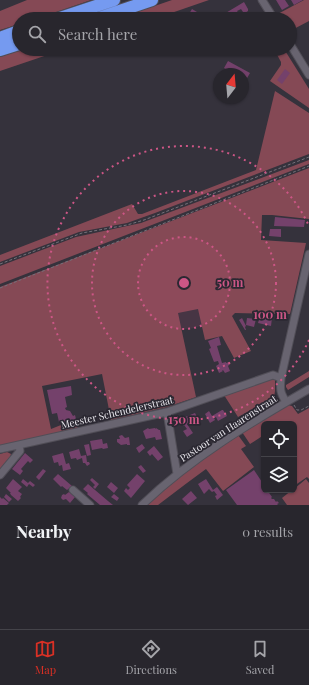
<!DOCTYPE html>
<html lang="en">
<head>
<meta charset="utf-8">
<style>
  :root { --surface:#28262d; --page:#302e35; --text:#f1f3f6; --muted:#a5a5aa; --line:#444349; --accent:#d93025 }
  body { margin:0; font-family:"Playfair Display",serif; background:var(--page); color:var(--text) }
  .controls { position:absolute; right:12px; bottom:12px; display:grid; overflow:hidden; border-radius:6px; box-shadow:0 1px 3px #0004 }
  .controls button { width:36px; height:36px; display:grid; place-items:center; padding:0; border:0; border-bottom:1px solid var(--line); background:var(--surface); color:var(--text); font:20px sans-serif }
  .compass { position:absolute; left:213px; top:68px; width:36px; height:36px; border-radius:50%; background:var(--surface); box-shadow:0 1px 3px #0004; rotate:16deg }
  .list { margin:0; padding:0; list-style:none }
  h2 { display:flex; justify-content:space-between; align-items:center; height:52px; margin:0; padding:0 16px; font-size:17px }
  h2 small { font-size:13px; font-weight:400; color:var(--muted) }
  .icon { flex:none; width:22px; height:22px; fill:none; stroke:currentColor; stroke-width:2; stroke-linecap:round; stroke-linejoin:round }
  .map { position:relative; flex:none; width:309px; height:505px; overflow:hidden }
  .search { position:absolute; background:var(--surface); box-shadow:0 1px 3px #0004; left:12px; right:12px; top:12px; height:44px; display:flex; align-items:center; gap:10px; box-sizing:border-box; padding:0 14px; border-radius:22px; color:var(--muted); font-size:15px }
  .sheet { height:124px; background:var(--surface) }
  nav { display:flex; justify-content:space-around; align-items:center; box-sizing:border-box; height:56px; border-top:1px solid var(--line); background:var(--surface); font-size:11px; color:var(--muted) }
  nav a { display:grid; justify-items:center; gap:2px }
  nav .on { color:var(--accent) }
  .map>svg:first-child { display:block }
  .green { fill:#854955 }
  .building { fill:#74416b }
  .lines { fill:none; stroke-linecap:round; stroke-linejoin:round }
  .minor-casing { stroke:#514e57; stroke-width:9 }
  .motorway-casing { stroke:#514e57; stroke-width:14 }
  .path { stroke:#74717a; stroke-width:1; stroke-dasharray:3 2; stroke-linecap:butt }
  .minor { stroke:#686470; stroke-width:7 }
  .motorway { stroke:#759af0; stroke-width:12 }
  .ring { fill:none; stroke:#cd5686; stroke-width:2; stroke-dasharray:2 4 }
  .labels { text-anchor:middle; stroke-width:3.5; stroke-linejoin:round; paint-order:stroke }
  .street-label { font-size:10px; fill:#e8e6ec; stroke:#2b2832 }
  .centre { fill:#cd5686; stroke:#2b2832; stroke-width:2 }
  .ring-label { font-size:12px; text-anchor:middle; font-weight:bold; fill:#cd5686; stroke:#2b2832; stroke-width:3.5; stroke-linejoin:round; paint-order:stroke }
</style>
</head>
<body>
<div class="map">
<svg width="309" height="505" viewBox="0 0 309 505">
  <rect width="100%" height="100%" fill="#35323c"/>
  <path class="green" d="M27 0H91L36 19H19V24L0 30V11Z
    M172 0H209L154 19H117Z
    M304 0H309V21L290 31V19H276L274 16Z
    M25 49H65L0 71V57Z
    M274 49H284L309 89V108L270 81 281 65V62Z
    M275 91 309 113V154L155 213 127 223 79 232 0 262V255L132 204 138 214H142L256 170Z
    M309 160V164L0 284V266L76 237 141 223Z
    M309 168V219L272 215H262L261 240 306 243 290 314 235 313 232 316 251 351 234 358 222 336 205 340 198 309 178 313 196 397 167 407 111 420 102 374 42 386 51 429 61 425 60 420 66 418 67 423 76 422 78 428 0 446V287Z
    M309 371V377L288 390 286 387V385Z
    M275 378V391L274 397 238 417 224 395Z
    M288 405 292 406 298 414 309 408V479L307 477 294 486V424H264V435L250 444 242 432Z
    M238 435 246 446 241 449 254 467 223 491 206 469 187 483 158 505H148V504L184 472Z
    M7 452 11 454 10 457 0 469V454Z
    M306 479 309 483V505H287L282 498 292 490H294V489Z"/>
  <path class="building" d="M276 0H285L289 6 282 10Z
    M291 0H303L294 5Z
    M244 2 248 9V11L245 13 243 12 241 9 237 11 239 14 231 19H227L224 14Z
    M192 9 197 12 208 19H186Z
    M228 61 250 73 243 85V74H234L224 68Z
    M285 69 290 73 282 84 277 80Z
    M275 217 305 220 304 227 274 226Z
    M270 229H281V237L269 236Z
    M260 316 272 318 271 326 258 323Z
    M242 318 246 326 245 327 246 330H245L239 320Z
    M247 318 256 319 254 327 246 325Z
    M219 337 221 345 217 346 222 363 226 362V363L229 362 230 364 228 366 230 371 225 373 223 370H222L223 371 219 373 216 366 219 364 218 361 214 362 209 349 211 348 208 341Z
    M71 386 72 395 65 397 67 407 65 408 66 410 70 411 73 416 75 415 76 419 59 422 57 413 52 414 47 390Z
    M222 410H223L227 416 218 421 216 417 214 418 215 420 210 423 205 414 209 411 212 416Z
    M195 413 199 421 194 423 193 422 187 424 193 433 187 437 183 431 187 429 184 425 183 426 180 419Z
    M148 428 149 429 155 428V429L156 428 159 430H160L162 439 156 440 155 437 146 439 143 431Z
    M122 435 125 438 129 437 130 445H127V444L121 445 117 442V439H120L119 436Z
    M102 439 103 444 107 443 108 448 103 449 102 448 92 450 90 441Z
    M89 444 91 455 87 456 84 445Z
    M142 444 145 448 139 453 136 448Z
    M154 446 163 457 158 461 152 454 150 456 147 452Z
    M79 449 81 456 86 455 87 462H89L90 464 87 466 85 463H83L82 458 77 460 76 458 71 459 69 452Z
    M25 453 33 460 30 463 28 461 21 469 23 471 20 475 12 469Z
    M63 453 66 464 69 463 71 469 63 471 62 465 59 466 58 462 54 463 52 456Z
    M141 465 146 471 143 473 138 467Z
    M43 469 46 471 39 480 36 477Z
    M254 470 264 485V490H267L272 497 271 498 272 499H274L276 502 277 501 279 503 277 504 278 505H237L226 490Z
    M58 474 72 486 67 490 62 486 61 487 53 479Z
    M137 474 145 481 131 498 124 491 126 488 128 490 130 488 127 485Z
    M92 478 99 484 95 489 93 487 95 485 90 480Z
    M13 479 22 487 18 491 22 494 20 497 21 498 18 501 11 495 10 493H11L6 488Z
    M23 479 28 483 30 481 35 485 33 487 29 484 27 487 21 482Z
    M206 479 213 490 217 487 223 495 217 500 215 496 217 495 214 491 212 492 209 489 204 494 198 484Z
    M111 482 118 488 114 493 107 487Z
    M88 484 108 501 113 505H100L87 494 88 493 83 489Z
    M191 491 197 498 188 505 182 499Z
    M69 492 75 497 70 503 66 499 63 500 61 498 62 495 64 494 65 495Z
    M6 494 12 499 9 502 4 497Z
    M114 494 119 498 117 501 111 497Z
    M0 497 2 499 3 498 9 503 7 505H0Z"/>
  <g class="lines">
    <defs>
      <path id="minor" d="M262 0 274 19
        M290 44 309 75
        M286 402C280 392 280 390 281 378L309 254
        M167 412 177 474
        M0 449 167 412 273 375 281 378
        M0 475 20 451 19 445
        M73 490 90 505
        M142 505C192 457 250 423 309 389"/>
      <path id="motorway" d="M57 19 114 0
        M96 19 152 0
        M0 38 19 31
        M0 50 19 44"/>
    </defs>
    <use href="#minor" class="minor-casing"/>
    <use href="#motorway" class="motorway-casing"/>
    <path class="path" d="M0 264 82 233 127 225 144 220 309 157
      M0 288 309 166
      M294 405 297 410H301L309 406"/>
    <use href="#minor" class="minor"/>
    <use href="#motorway" class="motorway"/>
  </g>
  <circle cx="184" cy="283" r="46" fill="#cd5686" fill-opacity=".12"/>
  <g class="ring">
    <circle cx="184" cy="283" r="46"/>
    <circle cx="184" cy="283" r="92"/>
    <path d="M309 340A137 137 0 1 1 309 226"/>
  </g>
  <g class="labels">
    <g class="street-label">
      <text transform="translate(117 412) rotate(-13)" y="4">Meester Schendelerstraat</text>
      <text transform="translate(228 428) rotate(-33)" y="4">Pastoor van Haarenstraat</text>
    </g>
  </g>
  <circle cx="184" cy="283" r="6" class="centre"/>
  <g class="ring-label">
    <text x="230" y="287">50 m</text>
    <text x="270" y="319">100 m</text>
    <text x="184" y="424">150 m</text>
  </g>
</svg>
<div class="controls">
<button><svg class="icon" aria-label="locate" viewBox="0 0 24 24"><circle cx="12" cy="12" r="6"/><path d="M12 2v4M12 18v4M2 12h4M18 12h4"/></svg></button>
<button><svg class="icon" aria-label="layers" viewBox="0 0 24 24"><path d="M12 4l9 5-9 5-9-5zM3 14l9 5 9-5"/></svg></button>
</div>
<svg class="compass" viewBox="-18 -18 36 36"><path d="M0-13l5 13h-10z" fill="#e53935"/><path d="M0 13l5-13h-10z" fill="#a5a5aa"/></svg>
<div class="search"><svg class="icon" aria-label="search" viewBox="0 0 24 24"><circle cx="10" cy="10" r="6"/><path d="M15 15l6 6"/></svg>Search here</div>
</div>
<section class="sheet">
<h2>Nearby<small>0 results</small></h2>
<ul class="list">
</ul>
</section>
<nav>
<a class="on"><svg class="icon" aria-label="map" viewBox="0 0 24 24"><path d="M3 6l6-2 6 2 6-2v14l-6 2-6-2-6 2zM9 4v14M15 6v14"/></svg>Map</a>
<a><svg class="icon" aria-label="directions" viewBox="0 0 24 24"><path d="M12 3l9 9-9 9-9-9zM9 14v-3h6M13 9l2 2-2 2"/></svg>Directions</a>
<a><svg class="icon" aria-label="saved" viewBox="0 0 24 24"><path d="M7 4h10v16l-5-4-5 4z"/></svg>Saved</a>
</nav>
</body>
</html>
